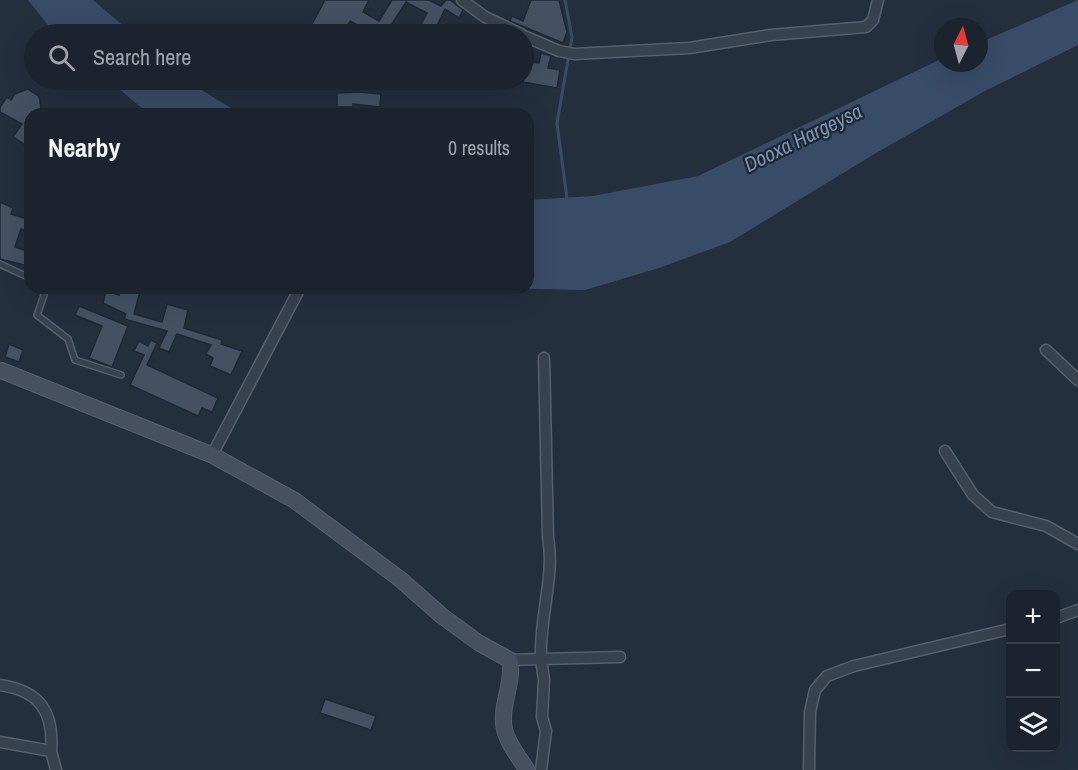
<!DOCTYPE html>
<html lang="en">
<head>
<meta charset="utf-8">
<style>
  :root { --surface:#1b232e; --page:#282f3a; --text:#f1f3f6; --muted:#a0a4aa; --line:#39404a }
  body { margin:0; font-family:"Archivo Narrow",sans-serif; background:var(--page); color:var(--text) }
  .controls { position:absolute; right:18px; bottom:18px; display:grid; overflow:hidden; border-radius:12px; box-shadow:0 6px 24px #0002 }
  .controls button { width:54px; height:54px; display:grid; place-items:center; padding:0; border:0; border-bottom:2px solid var(--line); background:var(--surface); color:var(--text); font:30px sans-serif }
  .compass { position:absolute; left:934px; top:18px; width:54px; height:54px; border-radius:50%; background:var(--surface); box-shadow:0 6px 24px #0002; rotate:6deg }
  .list { margin:0; padding:0; list-style:none }
  h2 { display:flex; justify-content:space-between; align-items:center; height:78px; margin:0; padding:0 24px; font-size:26px }
  h2 small { font-size:20px; font-weight:400; color:var(--muted) }
  .icon { flex:none; width:33px; height:33px; fill:none; stroke:currentColor; stroke-width:2; stroke-linecap:round; stroke-linejoin:round }
  .map { position:relative; flex:none; width:1078px; height:770px; overflow:hidden }
  .search { position:absolute; background:var(--surface); box-shadow:0 6px 24px #0002; left:24px; top:24px; width:510px; height:66px; display:flex; align-items:center; gap:15px; box-sizing:border-box; padding:0 21px; border-radius:33px; color:var(--muted); font-size:22px }
  .panel { position:absolute; background:var(--surface); box-shadow:0 6px 24px #0002; left:24px; top:108px; width:510px; height:186px; border-radius:18px }
  .map>svg:first-child { display:block }
  .water { fill:#394c67 }
  .lines { fill:none; stroke-linecap:round; stroke-linejoin:round }
  .stream { stroke:#394c67; stroke-width:3 }
  .building { fill:#455162; stroke:#1f2835; stroke-width:1.5 }
  .lane-casing { stroke:#565f6c; stroke-width:8 }
  .street-casing { stroke:#565f6c; stroke-width:13 }
  .secondary-casing { stroke:#565f6c; stroke-width:17 }
  .lane { stroke:#38414e; stroke-width:5 }
  .street { stroke:#38414e; stroke-width:10 }
  .secondary { stroke:#465061; stroke-width:15 }
  .labels { text-anchor:middle; stroke-width:4.5; stroke-linejoin:round; paint-order:stroke }
  .water-label { font-size:21px; font-style:italic; fill:#7c92b1; stroke:#1d2633 }
</style>
</head>
<body>
<div class="map">
<svg width="1078" height="770" viewBox="0 0 1078 770">
  <rect width="100%" height="100%" fill="#242f3e"/>
  <path class="water" d="M28 0H93L133 34H55Z
    M1078 0V45L985 91 876 153 730 242 659 268 585 290 499 288H528V200L593 196 698 176 943 58V63H979V43Z
    M108 80H185L241 114H149Z"/>
  <g class="lines">
    <path class="stream" d="M565 0 572 37 557 123 567 199"/>
  </g>
  <path class="building" d="M325 0H369L363 12 379 21 392 0H429L441 6 446 0H450L463 10 459 18 445 9 433 34H416L427 13 406 2 390 27 402 34H374L350 21 343 34H327L311 26Z
    M531 0H559L567 32 563 43 510 21 512 16 523 21Z
    M541 53 551 56 548 68 560 70 557 88 523 82 524 62 539 63Z
    M28 89 39 96 41 107 39 114H30V148L13 137 22 124 0 112V107L7 97 11 100 15 94Z
    M360 92 381 94 380 107 353 104V107H337V93Z
    M0 202 13 208 11 214 30 220V232L21 229 15 247 30 252 28 266 0 259Z
    M121 288H141L134 314 162 322 167 304 188 310 184 328 222 340 221 344 242 351 231 375 210 366 213 358 206 354 211 345 177 334 169 352 159 348 167 331 124 319 126 314 103 303 106 291 119 295Z
    M79 306 128 326 112 367 89 358 102 326 75 315Z
    M151 340 157 343 147 365 218 398 212 412 202 408 198 416 130 385 144 355 134 351 139 341 148 346Z
    M9 344 23 350 19 362 5 357Z
    M325 699 376 716 371 730 320 713Z"/>
  <g class="lines">
    <defs>
      <path id="lane" d="M0 264 30 278
        M43 288 44 295 37 315 68 339 75 360 121 375"/>
      <path id="street" d="M462 0 485 17 521 34
        M524 36 559 51 574 54 689 48 771 35 866 27 873 20 878 0
        M1046 350 1078 380
        M945 451 973 495 992 512 1046 526 1078 544
        M212 455 300 288
        M1056 618 1078 610
        M510 660 541 659C539 617 555 578 548 537L544 358
        M0 685C41 691 54 713 51 751
        M0 742 51 751 56 770
        M541 770 546 731 542 717 544 680 541 659 620 657
        M809 770 810 712 815 690 827 676 854 666 1010 629"/>
      <path id="secondary" d="M0 370 212 455 294 500 400 579 442 616 479 643 510 660C514 683 500 705 504 727 507 743 519 757 527 770"/>
    </defs>
    <use href="#lane" class="lane-casing"/>
    <use href="#street" class="street-casing"/>
    <use href="#secondary" class="secondary-casing"/>
    <use href="#lane" class="lane"/>
    <use href="#street" class="street"/>
    <use href="#secondary" class="secondary"/>
  </g>
  <g class="labels">
    <g class="water-label">
      <text transform="translate(803 138) rotate(-26)" y="7">Dooxa Hargeysa</text>
    </g>
  </g>
</svg>
<div class="controls">
<button>+</button>
<button>−</button>
<button><svg class="icon" aria-label="layers" viewBox="0 0 24 24"><path d="M12 4l9 5-9 5-9-5zM3 14l9 5 9-5"/></svg></button>
</div>
<svg class="compass" viewBox="-18 -18 36 36"><path d="M0-13l5 13h-10z" fill="#e53935"/><path d="M0 13l5-13h-10z" fill="#a0a4aa"/></svg>
<div class="search"><svg class="icon" aria-label="search" viewBox="0 0 24 24"><circle cx="10" cy="10" r="6"/><path d="M15 15l6 6"/></svg>Search here</div>
<section class="panel">
<h2>Nearby<small>0 results</small></h2>
<ul class="list">
</ul>
</section>
</div>
</body>
</html>
